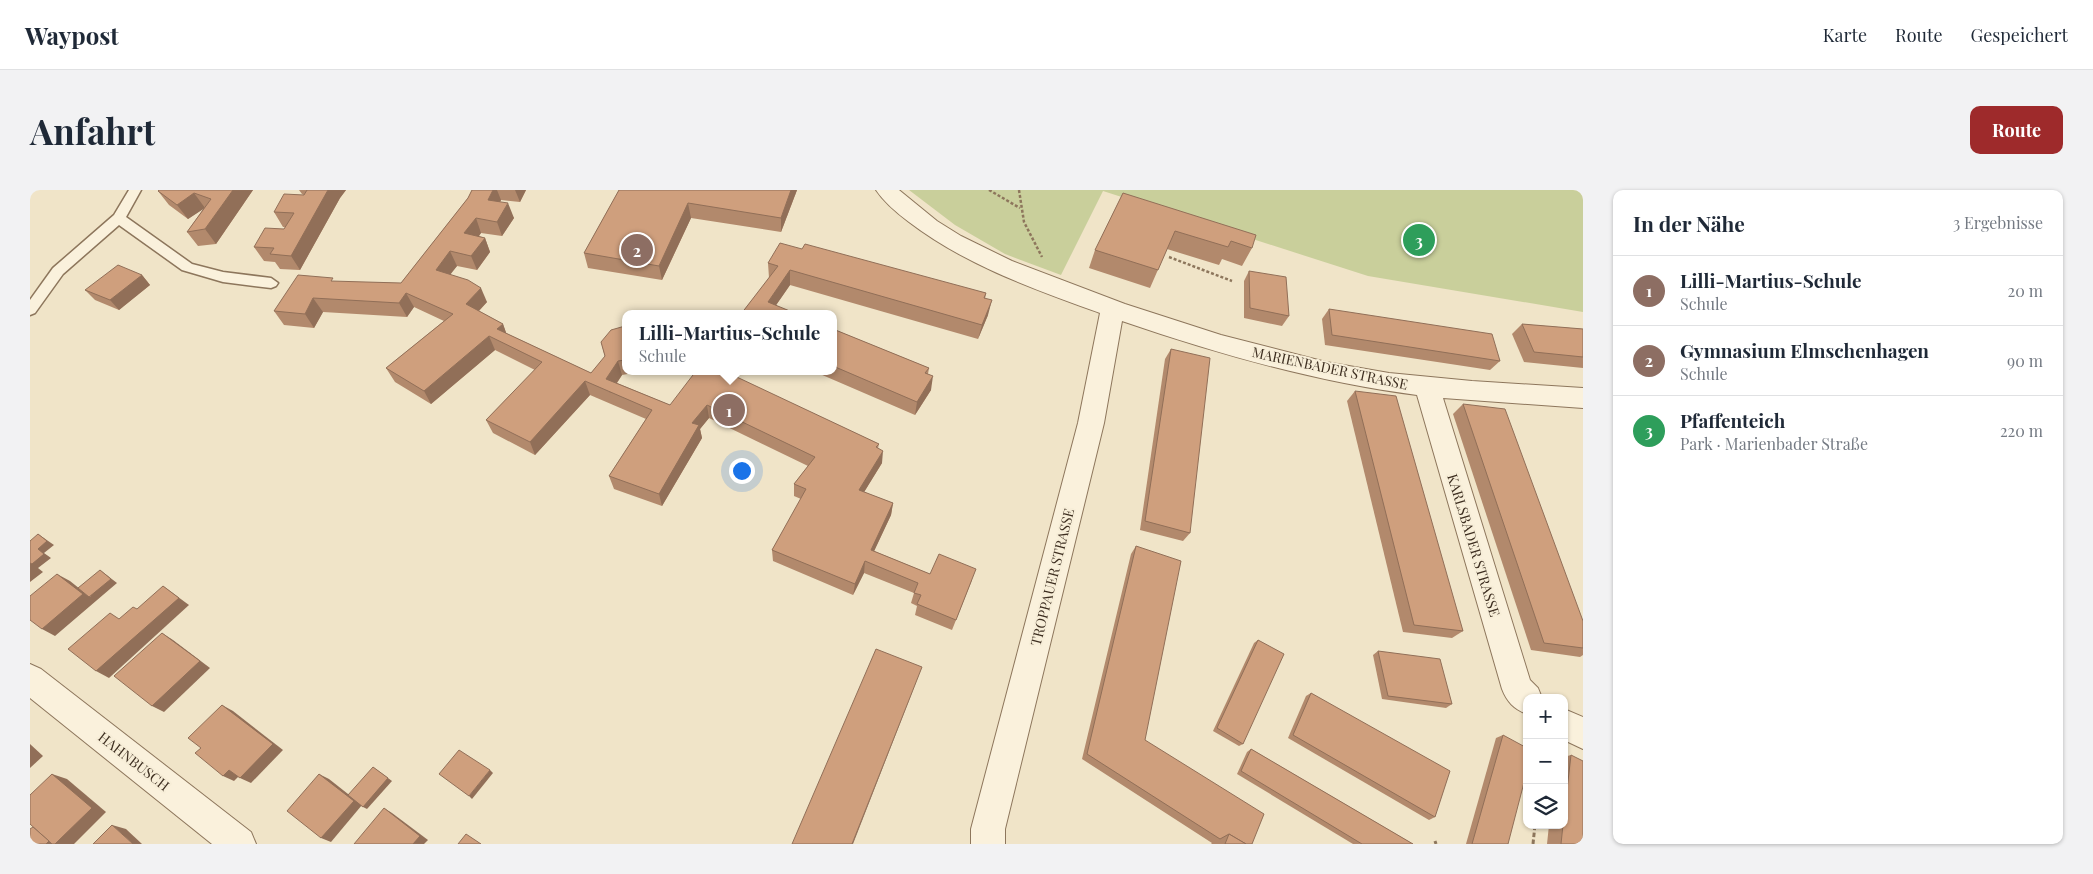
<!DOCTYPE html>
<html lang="de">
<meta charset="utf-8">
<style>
:root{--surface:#fff;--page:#f2f2f3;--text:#1f2937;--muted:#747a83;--line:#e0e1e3;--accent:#9e2a2b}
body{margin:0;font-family:"Playfair Display",serif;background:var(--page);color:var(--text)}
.controls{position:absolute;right:15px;bottom:15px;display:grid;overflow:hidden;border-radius:10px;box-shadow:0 1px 4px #0004}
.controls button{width:45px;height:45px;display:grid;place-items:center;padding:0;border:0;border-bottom:1px solid var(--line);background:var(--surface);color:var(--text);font:25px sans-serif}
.you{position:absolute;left:711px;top:280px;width:18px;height:18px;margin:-12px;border:4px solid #fff;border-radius:50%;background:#1a73e8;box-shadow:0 0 0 8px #1a73e833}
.badge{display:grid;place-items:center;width:32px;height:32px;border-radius:50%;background:var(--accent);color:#fff;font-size:16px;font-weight:700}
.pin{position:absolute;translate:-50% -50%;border:2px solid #fff;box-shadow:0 1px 5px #0006}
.popup{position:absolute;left:592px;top:120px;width:215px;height:65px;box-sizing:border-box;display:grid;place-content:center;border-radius:10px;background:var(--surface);filter:drop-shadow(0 1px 4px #0005);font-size:16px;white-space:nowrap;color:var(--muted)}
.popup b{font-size:19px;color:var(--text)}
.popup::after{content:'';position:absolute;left:50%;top:100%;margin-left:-10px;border:10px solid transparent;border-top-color:var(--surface)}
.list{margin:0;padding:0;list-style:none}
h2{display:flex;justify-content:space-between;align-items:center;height:65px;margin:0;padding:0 20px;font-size:21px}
h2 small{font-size:16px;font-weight:400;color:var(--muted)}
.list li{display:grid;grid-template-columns:32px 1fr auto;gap:15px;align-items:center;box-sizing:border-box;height:70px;padding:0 20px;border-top:1px solid var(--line)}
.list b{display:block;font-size:19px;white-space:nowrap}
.list p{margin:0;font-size:16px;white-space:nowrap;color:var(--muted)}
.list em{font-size:16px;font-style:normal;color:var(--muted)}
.icon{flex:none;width:28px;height:28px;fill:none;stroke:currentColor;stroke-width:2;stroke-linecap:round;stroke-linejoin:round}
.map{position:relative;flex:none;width:1553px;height:654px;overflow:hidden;border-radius:10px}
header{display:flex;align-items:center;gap:30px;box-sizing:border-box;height:70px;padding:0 25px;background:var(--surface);border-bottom:1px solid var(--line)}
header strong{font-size:24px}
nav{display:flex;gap:28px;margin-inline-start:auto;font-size:18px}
.intro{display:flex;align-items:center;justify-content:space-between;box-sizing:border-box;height:120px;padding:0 30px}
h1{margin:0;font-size:35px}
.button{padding:12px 22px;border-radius:10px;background:var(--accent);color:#fff;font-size:18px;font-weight:700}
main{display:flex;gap:30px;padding:0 30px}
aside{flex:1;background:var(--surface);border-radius:10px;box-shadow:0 1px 4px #0004}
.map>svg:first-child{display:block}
.green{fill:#c9cf9b}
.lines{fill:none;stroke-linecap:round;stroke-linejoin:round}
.lane-casing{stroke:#8d765c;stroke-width:3}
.street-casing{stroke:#8d765c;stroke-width:2}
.path-far1{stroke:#8d765c;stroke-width:2.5;stroke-dasharray:3 2;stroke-linecap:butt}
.path{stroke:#8d765c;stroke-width:3;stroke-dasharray:4.5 2.5;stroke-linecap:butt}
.lane{fill:#faf1dc;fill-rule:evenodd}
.street{fill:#faf1dc;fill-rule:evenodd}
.wall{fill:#b2896c}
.shaded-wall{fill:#916f58}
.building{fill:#cf9f7d;stroke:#916f58}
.labels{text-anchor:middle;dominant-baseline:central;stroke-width:4;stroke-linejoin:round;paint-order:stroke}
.street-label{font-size:14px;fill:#3d2e20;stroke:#f7eed8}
</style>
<header>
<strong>Waypost</strong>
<nav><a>Karte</a><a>Route</a><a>Gespeichert</a></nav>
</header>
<div class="intro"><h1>Anfahrt</h1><a class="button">Route</a></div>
<main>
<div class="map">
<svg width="1553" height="654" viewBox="0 0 1553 654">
<rect width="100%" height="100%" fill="#f0e4c8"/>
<path class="green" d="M 879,0 L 1553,0 L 1553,122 L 1338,86 L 1073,1 L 1031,85 L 975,64 L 925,35 Z"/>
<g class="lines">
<g class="lane-casing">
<path id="lane" d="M 99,0 L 111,0 L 96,27 L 162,74 L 193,82 L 241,88 L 248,93 L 246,96 L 241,98 L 193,92 L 152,80 L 89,35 L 33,84 L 5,123 L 0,125 L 0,110 L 23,78 L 84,25 Z"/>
</g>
<g class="street-casing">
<g id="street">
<path d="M 846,0 L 869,0 L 907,31 L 931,46 L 982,71 L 1095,114 L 1191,145 L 1296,172 L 1359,183 L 1442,191 L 1553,198 L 1553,218 L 1413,208 L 1500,490 L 1508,498 L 1512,508 L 1497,508 L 1497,524 C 1484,519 1477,512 1472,499 L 1387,205 C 1286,192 1188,164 1092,131 L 1074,233 L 975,639 L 975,654 L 941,654 L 941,639 L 1048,233 L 1070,123 C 1004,99 935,75 879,32 C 867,23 854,12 846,0 Z"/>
<path d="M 0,474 L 11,479 L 221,642 L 226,654 L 182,654 L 0,508 Z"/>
<path d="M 1534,519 L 1553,527 L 1553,559 L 1534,550 Z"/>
</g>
</g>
<g class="path-far1">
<path d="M 959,0 L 990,18"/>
<path d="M 989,0 L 994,32 L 1012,67"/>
<path d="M 1139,67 L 1202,91"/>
</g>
<g class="path">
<path d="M 1405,651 L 1406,654"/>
<path d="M 1503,654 L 1505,635"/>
</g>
<use href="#lane" class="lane"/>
<use href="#street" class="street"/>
</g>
<g class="wall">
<path d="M 129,0 L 223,0 L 186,54 L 168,56 L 157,42 L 174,18 L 158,29 L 139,15 L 128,1 Z"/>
<path d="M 269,0 L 316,0 L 310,8 L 270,80 L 250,79 L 245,72 L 234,71 L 224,57 L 254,39 L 255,37 L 253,37 L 244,22 L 274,5 L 272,4 Z"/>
<path d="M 442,0 L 496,0 L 490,12 L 471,10 L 470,12 L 484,28 L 472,46 L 451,43 L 449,46 L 455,48 L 460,62 L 447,80 L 427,76 L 420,84 L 457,112 L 449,121 L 473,134 L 476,143 L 561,183 L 575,167 L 571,152 L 595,136 L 595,181 L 614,181 L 592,185 L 587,193 L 640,215 L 695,182 L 849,254 L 848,258 L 852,273 L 834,302 L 863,313 L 861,325 L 844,361 L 900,384 L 942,390 L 922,440 L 885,425 L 887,416 L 881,413 L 884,403 L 834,383 L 823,405 L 743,371 L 742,360 L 771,309 L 764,306 L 764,294 L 778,276 L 679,228 L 670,239 L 672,248 L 632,316 L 584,299 L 579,286 L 616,229 L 560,205 L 505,265 L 463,243 L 456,230 L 505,180 L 465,160 L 401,214 L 365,192 L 356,178 L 414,131 L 384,117 L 377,127 L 293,122 L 284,138 L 254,135 L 244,121 L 305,92 L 371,93 L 438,8 Z"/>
<path d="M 589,0 L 767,0 L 751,42 L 661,28 L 632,90 L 558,78 L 554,63 Z"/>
<path d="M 1093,3 L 1222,58 L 1212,76 L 1192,69 L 1189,75 L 1137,59 L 1120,98 L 1059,78 L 1065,60 Z"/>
<path d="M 772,59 L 956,103 L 955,109 L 958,125 L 948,149 L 760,95 L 746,115 L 711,124 L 739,88 L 738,73 Z"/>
<path d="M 1219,81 L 1259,126 L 1252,136 L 1214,128 L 1214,91 Z"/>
<path d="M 112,85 L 120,95 L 89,120 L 65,110 L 55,100 Z"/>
<path d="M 1299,119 L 1470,171 L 1460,180 L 1295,155 L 1292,129 Z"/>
<path d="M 1492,134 L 1553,139 L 1553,178 L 1494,172 L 1482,144 Z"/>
<path d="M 803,139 L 899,178 L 898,184 L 901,200 L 885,225 L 783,181 L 803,181 Z"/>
<path d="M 1141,159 L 1160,343 L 1153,351 L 1110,340 L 1135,169 Z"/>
<path d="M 1325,201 L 1433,441 L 1422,448 L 1373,442 L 1317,211 Z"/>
<path d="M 1433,214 L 1553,431 L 1553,465 L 1550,467 L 1501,460 L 1423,224 Z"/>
<path d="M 1106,356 L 1115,550 L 1222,654 L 1181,654 L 1182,653 L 1052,569 L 1101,364 Z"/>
<path d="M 1228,450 L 1213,554 L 1209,556 L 1183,541 L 1224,453 Z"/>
<path d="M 1348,461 L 1422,514 L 1416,518 L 1352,509 L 1343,465 Z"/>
<path d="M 1281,503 L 1405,627 L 1399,630 L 1258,548 L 1276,506 Z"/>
<path d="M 1473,545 L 1478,654 L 1436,654 L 1466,548 Z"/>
<path d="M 1221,559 L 1383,654 L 1323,654 L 1207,584 L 1217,562 Z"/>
<path d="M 1541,565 L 1553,654 L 1517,654 L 1519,635 L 1534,635 L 1534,567 Z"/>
</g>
<g class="shaded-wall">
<path d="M 203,0 L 223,0 L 186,54 L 175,39 Z"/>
<path d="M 298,0 L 316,0 L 310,8 L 270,80 L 261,66 Z"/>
<path d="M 463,0 L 467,0 L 471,10 L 464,24 L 458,10 Z"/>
<path d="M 485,0 L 496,0 L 490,12 Z"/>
<path d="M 761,0 L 767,0 L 751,42 L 751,28 Z"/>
<path d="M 164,3 L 175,18 L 158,29 L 147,15 Z"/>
<path d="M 478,13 L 484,28 L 472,46 L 467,32 Z"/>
<path d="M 658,13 L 661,28 L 632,90 L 629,76 Z"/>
<path d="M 446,28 L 451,43 L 440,58 L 434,43 Z"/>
<path d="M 455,48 L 460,62 L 447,80 L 441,66 Z"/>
<path d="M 420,61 L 427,76 L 413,94 L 406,80 Z"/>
<path d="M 760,80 L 760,95 L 740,124 L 738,112 Z"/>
<path d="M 112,85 L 120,95 L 89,120 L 80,110 Z"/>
<path d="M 451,98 L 457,112 L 442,128 L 436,114 Z"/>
<path d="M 376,103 L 384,117 L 377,127 L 369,113 Z"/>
<path d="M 283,108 L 293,122 L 284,138 L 275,124 Z"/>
<path d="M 962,110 L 958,125 L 948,149 L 952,135 Z"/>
<path d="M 473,134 L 478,148 L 467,139 Z"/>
<path d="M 459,146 L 465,160 L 401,214 L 394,201 Z"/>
<path d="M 588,171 L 592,185 L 580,203 L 576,189 Z"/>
<path d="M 903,186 L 901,200 L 885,225 L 887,212 Z"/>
<path d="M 555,191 L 560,205 L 505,265 L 500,252 Z"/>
<path d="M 677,215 L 679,228 L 670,239 L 672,248 L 632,316 L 629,304 L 662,233 Z"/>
<path d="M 853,261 L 852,273 L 828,312 L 829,300 Z"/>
<path d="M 863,313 L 861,325 L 839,372 L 841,360 Z"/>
<path d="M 8,344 L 24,355 L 14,363 L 21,368 L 8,378 L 13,382 L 0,392 L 0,372 L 8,359 Z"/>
<path d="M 835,371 L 834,383 L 823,405 L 825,394 Z"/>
<path d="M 70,380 L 87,393 L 25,446 L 12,439 L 27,384 L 40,391 L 60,407 Z"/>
<path d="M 133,396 L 159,415 L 79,488 L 66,481 Z"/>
<path d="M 132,443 L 143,450 L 180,478 L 134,522 L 122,516 Z"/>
<path d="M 892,477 L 823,654 L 822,654 Z"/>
<path d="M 192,515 L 203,521 L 253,560 L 221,593 L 210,588 Z"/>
<path d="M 0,554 L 13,566 L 0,578 Z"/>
<path d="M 343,577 L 362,591 L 337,619 L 333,617 Z"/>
<path d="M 199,580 L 210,585 L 204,591 L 193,586 Z"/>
<path d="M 460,580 L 463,583 L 442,609 L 439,606 Z"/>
<path d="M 22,584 L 37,589 L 76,622 L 44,654 L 16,654 Z"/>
<path d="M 289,584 L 299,589 L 332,615 L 301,652 L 291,648 Z"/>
<path d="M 354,618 L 362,623 L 398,650 L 394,654 L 383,654 Z"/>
<path d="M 82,635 L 96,639 L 112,654 L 103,654 Z"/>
</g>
<g class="building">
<path d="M 129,0 L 203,0 L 175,39 L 157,42 L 181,9 L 164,3 L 147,15 L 128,1 Z"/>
<path d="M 277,0 L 298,0 L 261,66 L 240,64 L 244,58 L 224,57 L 235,38 L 254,39 L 264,23 L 244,22 L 254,4 L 274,5 Z"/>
<path d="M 442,0 L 463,0 L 458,10 L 478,13 L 467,32 L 446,28 L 434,43 L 455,48 L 441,66 L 420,61 L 406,80 L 438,90 L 451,98 L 436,114 L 473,134 L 467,139 L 561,183 L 575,166 L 571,152 L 581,140 L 595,136 L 595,170 L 588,171 L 576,189 L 640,215 L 666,181 L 694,181 L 849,254 L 846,257 L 853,261 L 829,300 L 863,313 L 841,360 L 900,384 L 909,364 L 946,379 L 926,430 L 887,414 L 891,405 L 884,403 L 888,393 L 835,371 L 825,394 L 742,360 L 776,299 L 764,294 L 785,267 L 677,215 L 662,233 L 669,235 L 629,304 L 579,286 L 622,220 L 555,191 L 500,252 L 456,230 L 512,172 L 459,146 L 394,201 L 356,178 L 423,124 L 376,103 L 369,113 L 283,108 L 275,124 L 244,121 L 268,85 L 303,88 L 301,91 L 371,93 L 438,8 Z"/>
<path d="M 589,0 L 761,0 L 751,28 L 658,13 L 629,76 L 554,63 Z"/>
<path d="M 1093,3 L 1226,45 L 1222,58 L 1201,51 L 1198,57 L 1145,41 L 1128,80 L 1065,60 Z"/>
<path d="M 750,53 L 772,59 L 775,54 L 956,103 L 954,108 L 962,110 L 952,135 L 760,80 L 738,112 L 767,124 L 711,124 L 748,76 L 738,73 Z"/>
<path d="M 88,75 L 112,85 L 80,110 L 55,100 Z"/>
<path d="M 1219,81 L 1256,87 L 1259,126 L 1220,118 Z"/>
<path d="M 1299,119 L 1462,144 L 1470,171 L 1302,145 Z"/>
<path d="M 1492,134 L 1553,139 L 1553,167 L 1504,162 Z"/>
<path d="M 803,139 L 899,178 L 895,183 L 903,186 L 887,212 L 803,176 Z"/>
<path d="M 1141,159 L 1180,168 L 1160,343 L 1115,331 Z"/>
<path d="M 1325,201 L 1366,206 L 1433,441 L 1384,435 Z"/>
<path d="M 1433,214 L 1475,219 L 1553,431 L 1553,458 L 1514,453 Z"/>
<path d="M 8,344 L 17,351 L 8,359 L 14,364 L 2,374 L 0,373 L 0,351 Z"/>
<path d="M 1106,356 L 1151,371 L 1115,550 L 1234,624 L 1222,654 L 1216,654 L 1199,644 L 1190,649 L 1057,564 Z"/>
<path d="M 70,380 L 81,389 L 59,407 L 48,398 Z"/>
<path d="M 27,384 L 53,404 L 12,439 L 0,430 L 0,406 Z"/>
<path d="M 133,396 L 149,408 L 66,481 L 38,459 L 80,423 L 89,429 L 103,417 L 107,419 Z"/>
<path d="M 132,443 L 170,471 L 122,516 L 84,486 Z"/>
<path d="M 1228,450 L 1254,464 L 1213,554 L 1187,538 Z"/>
<path d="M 846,459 L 892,477 L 822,654 L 762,654 Z"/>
<path d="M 1348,461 L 1410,469 L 1422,514 L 1358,506 Z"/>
<path d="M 1281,503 L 1420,581 L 1405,627 L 1263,545 Z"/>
<path d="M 192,515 L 243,554 L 210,588 L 199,580 L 193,586 L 165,563 L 171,558 L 158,548 Z"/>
<path d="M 1473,545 L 1497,558 L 1497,581 L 1478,654 L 1442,654 Z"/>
<path d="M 1221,559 L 1383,654 L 1332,654 L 1211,581 Z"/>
<path d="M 429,560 L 460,580 L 439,606 L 409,584 Z"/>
<path d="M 1541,565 L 1553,571 L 1553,654 L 1531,654 L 1533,635 L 1534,635 L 1534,626 Z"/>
<path d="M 343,577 L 358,588 L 333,617 L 318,605 Z"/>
<path d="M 22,584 L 62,618 L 25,654 L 22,654 L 0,634 L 0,605 Z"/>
<path d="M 289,584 L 324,611 L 291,648 L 257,621 Z"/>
<path d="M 354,618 L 390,646 L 383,654 L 324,654 Z"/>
<path d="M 82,635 L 103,654 L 63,654 Z"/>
<path d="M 3,637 L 19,651 L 16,654 L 0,654 L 0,639 Z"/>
<path d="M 436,644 L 451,654 L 428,654 Z"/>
<path d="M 1199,644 L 1216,654 L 1195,654 Z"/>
</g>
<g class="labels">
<g class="street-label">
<text transform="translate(1300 178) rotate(12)">MARIENBADER STRASSE</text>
<text transform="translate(1444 355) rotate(73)">KARLSBADER STRASSE</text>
<text transform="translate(1022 387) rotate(-76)">TROPPAUER STRASSE</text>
<text transform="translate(104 571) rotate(38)">HAHNBUSCH</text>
</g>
</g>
</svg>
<div class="controls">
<button>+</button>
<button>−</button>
<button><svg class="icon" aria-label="layers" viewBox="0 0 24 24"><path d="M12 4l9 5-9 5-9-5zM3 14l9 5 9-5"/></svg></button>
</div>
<div class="you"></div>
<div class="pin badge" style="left:699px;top:220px;background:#8d6e63">1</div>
<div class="popup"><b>Lilli-Martius-Schule</b>Schule</div>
<div class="pin badge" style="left:607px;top:60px;background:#8d6e63">2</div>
<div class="pin badge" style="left:1389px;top:50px;background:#2e9e5b">3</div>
</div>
<aside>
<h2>In der Nähe<small>3 Ergebnisse</small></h2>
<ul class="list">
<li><span class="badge" style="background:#8d6e63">1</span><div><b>Lilli-Martius-Schule</b><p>Schule</p></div><em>20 m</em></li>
<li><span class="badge" style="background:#8d6e63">2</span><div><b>Gymnasium Elmschenhagen</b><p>Schule</p></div><em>90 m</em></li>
<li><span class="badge" style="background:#2e9e5b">3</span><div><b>Pfaffenteich</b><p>Park · Marienbader Straße</p></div><em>220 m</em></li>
</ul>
</aside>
</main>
